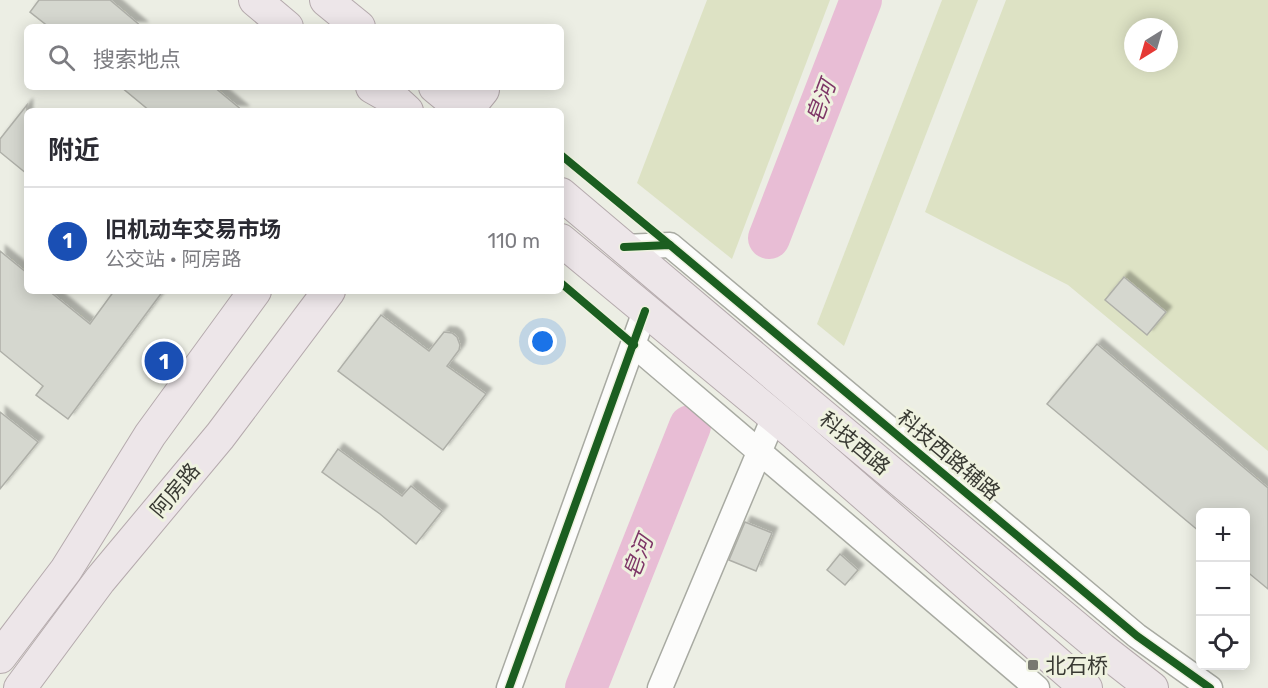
<!DOCTYPE html>
<html lang="zh">
<meta charset="utf-8">
<style>
:root{--surface:#fff;--page:#f7f7f7;--text:#2b2b33;--muted:#7c7c81;--line:#e1e1e2;--accent:#db2777}
body{margin:0;font-family:Rubik,"Noto Sans SC",sans-serif;background:var(--page);color:var(--text)}
.controls{position:absolute;right:18px;bottom:18px;display:grid;overflow:hidden;border-radius:9px;box-shadow:0 3px 15px #0003}
.controls button{width:54px;height:54px;display:grid;place-items:center;padding:0;border:0;border-bottom:2px solid var(--line);background:var(--surface);color:var(--text);font:30px sans-serif}
.compass{position:absolute;left:1124px;top:18px;width:54px;height:54px;border-radius:50%;background:var(--surface);box-shadow:0 3px 15px #0003;rotate:217deg}
.you{position:absolute;left:543px;top:342px;width:21px;height:21px;margin:-15px;border:4px solid #fff;border-radius:50%;background:#1a73e8;box-shadow:0 0 0 9px #1a73e833}
.badge{display:grid;place-items:center;width:39px;height:39px;border-radius:50%;background:var(--accent);color:#fff;font-size:20px;font-weight:700}
.pin{position:absolute;translate:-50% -50%;border:3px solid #fff;box-shadow:0 2px 6px #0006}
.list{margin:0;padding:0;list-style:none}
h2{display:flex;justify-content:space-between;align-items:center;height:78px;margin:0;padding:0 24px;font-size:26px}
h2 small{font-size:20px;font-weight:400;color:var(--muted)}
.list li{display:grid;grid-template-columns:39px 1fr auto;gap:18px;align-items:center;box-sizing:border-box;height:108px;padding:0 24px;border-top:2px solid var(--line)}
.list b{display:block;font-size:22px;white-space:nowrap}
.list p{margin:0;font-size:20px;white-space:nowrap;color:var(--muted)}
.list em{font-size:20px;font-style:normal;color:var(--muted)}
.icon{flex:none;width:33px;height:33px;fill:none;stroke:currentColor;stroke-width:2;stroke-linecap:round;stroke-linejoin:round}
.map{position:relative;flex:none;width:1268px;height:688px;overflow:hidden}
.search{position:absolute;background:var(--surface);box-shadow:0 3px 15px #0003;left:24px;top:24px;width:540px;height:66px;display:flex;align-items:center;gap:15px;box-sizing:border-box;padding:0 21px;border-radius:9px;color:var(--muted);font-size:22px}
.panel{position:absolute;background:var(--surface);box-shadow:0 3px 15px #0003;left:24px;top:108px;width:540px;height:186px;border-radius:9px}
.map>svg:first-child{display:block}
.green{fill:#dde2c4;fill-rule:evenodd}
.lines{fill:none;stroke-linecap:round;stroke-linejoin:round}
.river{stroke:#e8bdd5;stroke-width:42}
.building{fill:#d5d7cf;stroke:#aeafa8;stroke-width:1.5;filter:url(#shadow)}
.minor-casing{stroke:#a8aaa2;stroke-width:27}
.major-casing{stroke:#b5aaad;stroke-width:34}
.minor{stroke:#fcfcfb;stroke-width:24}
.major{stroke:#ede6e9;stroke-width:32}
.cycleway-casing{stroke:#eff2e0;stroke-width:11}
.cycleway{stroke:#1b5e20;stroke-width:8}
.poi-dot{fill:#787971;stroke:#eff2e0;stroke-width:2}
.labels{text-anchor:middle;dominant-baseline:central;stroke-width:6;stroke-linejoin:round;paint-order:stroke}
.street-label{font-size:21px;fill:#393a33;stroke:#eff2e0}
.poi-label{font-size:21px;fill:#393a33;stroke:#eff2e0;text-anchor:start}
.water-label{font-size:22px;font-style:italic;fill:#7e3667;stroke:#eff2e0}
</style>
<div class="map">
<svg width="1268" height="688" viewBox="0 0 1268 688">
<defs>
<filter id="shadow"><feDropShadow dx="5.5" dy="-5.5" stdDeviation="1.5" flood-color="#0004"/></filter>
</defs>
<rect width="100%" height="100%" fill="#eceee4"/>
<g class="green">
<path d="M 707,0 L 830,0 L 732,259 L 637,183 Z"/>
<path d="M 942,0 L 978,0 L 844,346 L 817,324 Z"/>
<path d="M 1006,0 L 1268,0 L 1268,451 L 1068,285 L 925,212 ZM 1133,27 L 1169,27 L 1169,63 L 1133,63 Z"/>
</g>
<g class="lines">
<g class="river">
<path d="M 769,238 L 861,0"/>
<path d="M 586,688 L 690,426"/>
</g>
</g>
<g class="building">
<path d="M 39,0 L 110,0 L 142,27 L 49,27 L 30,12 Z"/>
<path d="M 121,87 L 214,87 L 243,111 L 150,111 Z"/>
<path d="M 27,105 L 27,174 L 0,152 L 0,139 Z"/>
<path d="M 0,251 L 27,273 L 27,291 L 49,291 L 90,324 L 114,291 L 163,291 L 68,419 L 36,395 L 43,386 L 0,351 Z"/>
<path d="M 1124,277 L 1166,312 L 1147,335 L 1105,300 Z"/>
<path d="M 381,315 L 429,351 L 444,332 L 452,333 L 457,337 L 460,345 L 459,350 L 447,366 L 486,394 L 443,450 L 338,371 Z"/>
<path d="M 1097,344 L 1268,488 L 1268,589 L 1245,570 L 1245,513 L 1200,513 L 1200,532 L 1047,404 Z"/>
<path d="M 0,412 L 38,442 L 0,489 Z"/>
<path d="M 338,449 L 402,496 L 411,486 L 442,511 L 416,544 L 380,514 L 322,472 Z"/>
<path d="M 745,522 L 772,533 L 756,571 L 729,560 Z"/>
<path d="M 840,554 L 858,570 L 845,585 L 827,570 Z"/>
</g>
<g class="lines">
<g class="minor-casing">
<g id="minor">
<path d="M 624,247 L 670,245 L 1137,636 L 1210,688"/>
<path d="M 634,345 L 1037,688"/>
<path d="M 509,688 L 645,311"/>
<path d="M 660,688 L 774,417"/>
</g>
</g>
<g class="major-casing">
<g id="major">
<path d="M 255,0 L 287,27"/>
<path d="M 326,0 L 359,27"/>
<path d="M 372,87 L 395,100 L 407,111"/>
<path d="M 435,87 L 464,111"/>
<path d="M 466,111 L 483,90"/>
<path d="M 561,194 L 809,404 L 1102,649 L 1152,688"/>
<path d="M 561,240 L 794,433 L 1086,688"/>
<path d="M 0,657 L 66,570 L 150,435 L 255,291"/>
<path d="M 20,688 L 100,580 L 220,436 L 329,291"/>
</g>
</g>
<use href="#minor" class="minor"/>
<use href="#major" class="major"/>
<g class="cycleway-casing">
<g id="cycleway">
<path d="M 561,155 L 670,245"/>
<path d="M 624,247 L 670,245 L 1137,636 L 1210,688"/>
<path d="M 561,283 L 634,345"/>
<path d="M 509,688 L 645,311"/>
</g>
</g>
<use href="#cycleway" class="cycleway"/>
</g>
<rect class="poi-dot" x="1027" y="659" width="12" height="12" rx="3"/>
<g class="labels">
<g class="street-label">
<text transform="translate(855 443) rotate(40)">科技西路</text>
<text transform="translate(949 455) rotate(40)">科技西路辅路</text>
<text transform="translate(175 490) rotate(-50)">阿房路</text>
</g>
<g class="poi-label">
<text x="1045" y="665">北石桥</text>
</g>
<g class="water-label">
<text transform="translate(821 102) rotate(-69)">皂河</text>
<text transform="translate(638 557) rotate(-68)">皂河</text>
</g>
</g>
</svg>
<div class="controls">
<button>+</button>
<button>−</button>
<button><svg class="icon" aria-label="locate" viewBox="0 0 24 24"><circle cx="12" cy="12" r="6"/><path d="M12 2v4M12 18v4M2 12h4M18 12h4"/></svg></button>
</div>
<svg class="compass" viewBox="-18 -18 36 36"><path d="M0-13l5 13h-10z" fill="#e53935"/><path d="M0 13l5-13h-10z" fill="#7c7c81"/></svg>
<div class="you"></div>
<div class="pin badge" style="left:164px;top:361px;background:#1a4fb4">1</div>
<div class="search"><svg class="icon" aria-label="search" viewBox="0 0 24 24"><circle cx="10" cy="10" r="6"/><path d="M15 15l6 6"/></svg>搜索地点</div>
<section class="panel">
<h2>附近<small></small></h2>
<ul class="list">
<li><span class="badge" style="background:#1a4fb4">1</span><div><b>旧机动车交易市场</b><p>公交站 · 阿房路</p></div><em>110 m</em></li>
</ul>
</section>
</div>
